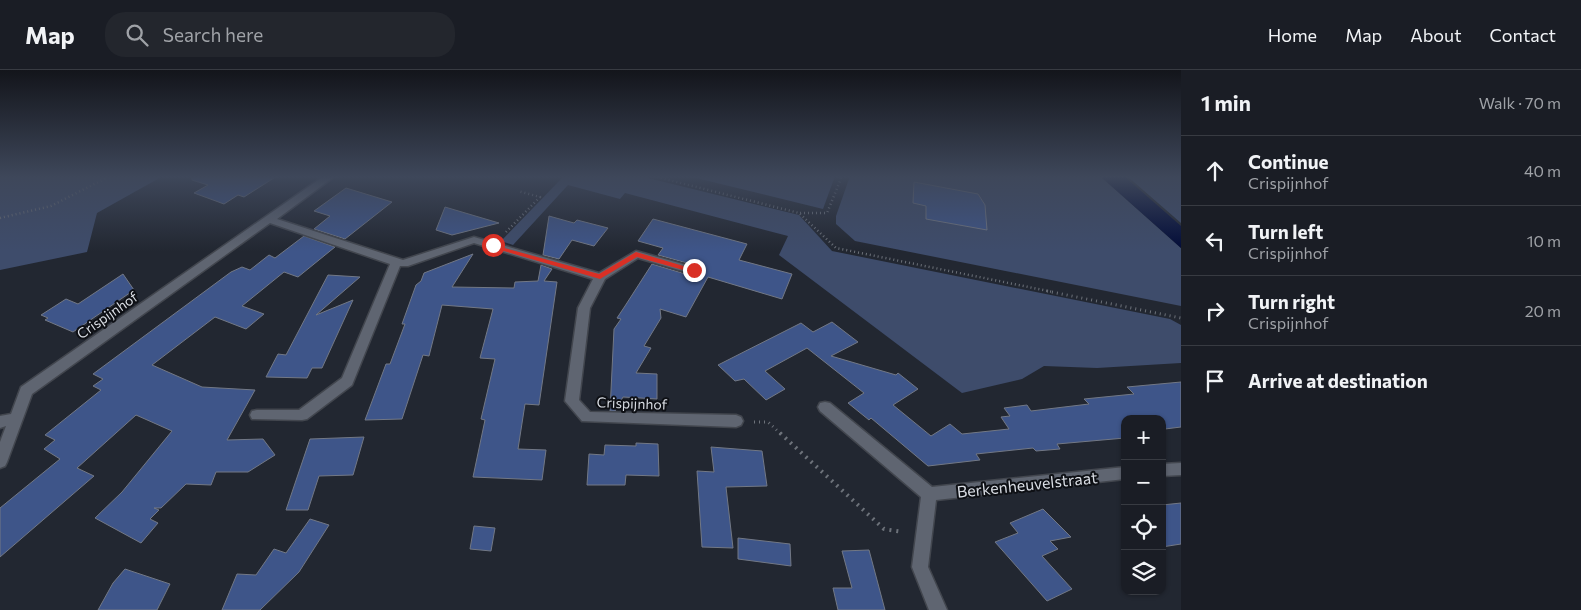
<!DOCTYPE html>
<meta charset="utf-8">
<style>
:root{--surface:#1a1d25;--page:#23262d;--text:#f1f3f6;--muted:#9fa2a7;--line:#383b42}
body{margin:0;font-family:Commissioner,sans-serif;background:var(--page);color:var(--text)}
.controls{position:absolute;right:15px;bottom:15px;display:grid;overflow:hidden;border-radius:10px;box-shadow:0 1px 4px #0004}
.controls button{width:45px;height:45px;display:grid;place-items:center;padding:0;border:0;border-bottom:1px solid var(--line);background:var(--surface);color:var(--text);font:25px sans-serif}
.stop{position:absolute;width:15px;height:15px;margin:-11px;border:4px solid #d93025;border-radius:50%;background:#fff}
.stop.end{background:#d93025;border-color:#fff;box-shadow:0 1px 5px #0008}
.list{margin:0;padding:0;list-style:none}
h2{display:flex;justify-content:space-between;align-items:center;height:65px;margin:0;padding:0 20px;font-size:21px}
h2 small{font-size:16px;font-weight:400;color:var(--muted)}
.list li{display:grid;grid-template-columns:32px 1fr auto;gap:15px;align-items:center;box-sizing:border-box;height:70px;padding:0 20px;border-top:1px solid var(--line)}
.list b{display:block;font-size:19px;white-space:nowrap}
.list p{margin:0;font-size:16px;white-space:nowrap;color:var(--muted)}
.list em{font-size:16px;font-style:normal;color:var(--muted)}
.icon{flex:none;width:28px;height:28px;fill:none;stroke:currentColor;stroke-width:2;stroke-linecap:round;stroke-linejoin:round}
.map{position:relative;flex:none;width:1181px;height:540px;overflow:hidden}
header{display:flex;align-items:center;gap:30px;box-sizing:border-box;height:70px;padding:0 25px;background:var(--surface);border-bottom:1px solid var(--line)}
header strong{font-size:24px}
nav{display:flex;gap:28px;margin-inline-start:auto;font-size:18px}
.search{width:350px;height:45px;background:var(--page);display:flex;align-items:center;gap:12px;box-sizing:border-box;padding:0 18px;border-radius:20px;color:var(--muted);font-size:19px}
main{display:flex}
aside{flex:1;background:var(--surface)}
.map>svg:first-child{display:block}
.green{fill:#3e4c6b}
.water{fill:#010b38}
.building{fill:#3e5589;stroke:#727885}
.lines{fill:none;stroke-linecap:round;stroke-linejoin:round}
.minor-casing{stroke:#42464e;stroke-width:3}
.path-far2{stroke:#6d727a;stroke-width:2.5;stroke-dasharray:1 3;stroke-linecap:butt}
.path-far1{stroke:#6d727a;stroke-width:3;stroke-dasharray:1 4;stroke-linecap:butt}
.path{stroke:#6d727a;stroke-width:4;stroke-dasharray:2 5;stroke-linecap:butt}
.minor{fill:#5f6571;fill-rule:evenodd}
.route{fill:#d93025}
.labels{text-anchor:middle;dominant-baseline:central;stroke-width:4;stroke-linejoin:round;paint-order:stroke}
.street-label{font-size:14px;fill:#dadee5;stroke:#0e1015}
.near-street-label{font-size:16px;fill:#dadee5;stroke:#0e1015}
</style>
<header>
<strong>Map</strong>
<div class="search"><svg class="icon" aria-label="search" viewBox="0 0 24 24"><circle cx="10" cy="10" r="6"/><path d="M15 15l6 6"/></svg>Search here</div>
<nav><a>Home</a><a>Map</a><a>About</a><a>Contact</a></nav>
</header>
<main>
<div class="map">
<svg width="1181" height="540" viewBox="0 0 1181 540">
<rect width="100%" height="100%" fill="#222731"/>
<g class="green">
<path d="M 0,106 L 163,106 L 97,143 L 87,182 L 0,200 Z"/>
<path d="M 564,106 L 640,106 L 799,145 L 832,181 L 1170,249 L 1181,255 L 1181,293 L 1097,298 L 1044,296 L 1022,309 L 962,323 L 779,185 L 788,166 L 625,123 L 620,129 L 568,115 L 513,175 L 501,171 Z"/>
<path d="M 688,106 L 835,106 L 823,139 Z"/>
<path d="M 850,106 L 1100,106 L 1181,178 L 1181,236 L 855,171 L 836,154 L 836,146 Z"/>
<path d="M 1127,106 L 1181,106 L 1181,153 Z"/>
</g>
<path class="water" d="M 1100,106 L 1124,106 L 1181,156 L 1181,178 Z"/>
<g class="building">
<path d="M 192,106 L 277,106 L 244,127 L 238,125 L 224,134 L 194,123 L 208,115 L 192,110 Z"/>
<path d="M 914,112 L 978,124 L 985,135 L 987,160 L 926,149 L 926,136 L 913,133 Z"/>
<path d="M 346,118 L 392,132 L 345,169 L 314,159 L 330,146 L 314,141 Z"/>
<path d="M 445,137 L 499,153 L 452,165 L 436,160 Z"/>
<path d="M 549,146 L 574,153 L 577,150 L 608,158 L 594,176 L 572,170 L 559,189 L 543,185 Z"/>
<path d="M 653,149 L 747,174 L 739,190 L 792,204 L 782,229 L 708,207 L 686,247 L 660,239 L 661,248 L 644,276 L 651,278 L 636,303 L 657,304 L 657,329 L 623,327 L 615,341 L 610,341 L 614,259 L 621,249 L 617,248 L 625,236 L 652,194 L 692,206 L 701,200 L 698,196 L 658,185 L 663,178 L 638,171 Z"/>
<path d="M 304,166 L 335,177 L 298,207 L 284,202 L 242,236 L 264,244 L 246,259 L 215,247 L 152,295 L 202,317 L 255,320 L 227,370 L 263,369 L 275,385 L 248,402 L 216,402 L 211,415 L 186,414 L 161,438 L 154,438 L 159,440 L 150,449 L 158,453 L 141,473 L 95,448 L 122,422 L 172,361 L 136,345 L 77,398 L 94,406 L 0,487 L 0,438 L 60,389 L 44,379 L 55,370 L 45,365 L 101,320 L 93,316 L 103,309 L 93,304 L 231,202 L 242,197 L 250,200 L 269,185 L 275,188 Z"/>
<path d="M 473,184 L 452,217 L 514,218 L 515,212 L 538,211 L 541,195 L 552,199 L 544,211 L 557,212 L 539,335 L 525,334 L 518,379 L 546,380 L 542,410 L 473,407 L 485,350 L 481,349 L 495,289 L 480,288 L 493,239 L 442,235 L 429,286 L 423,285 L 402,349 L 365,350 L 386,294 L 390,294 L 405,254 L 402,254 L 416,215 L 421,211 L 424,203 Z"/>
<path d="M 123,204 L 134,220 L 73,262 L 45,250 L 48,248 L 41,245 L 66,229 L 78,234 Z"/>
<path d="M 328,205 L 360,207 L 316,245 L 353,230 L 322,298 L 312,298 L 307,308 L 266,307 L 278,284 L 286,285 Z"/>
<path d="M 832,252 L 858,272 L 831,286 L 896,305 L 898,303 L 918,319 L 893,335 L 931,366 L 950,354 L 962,364 L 1009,359 L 1001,347 L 1010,346 L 1004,338 L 1027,335 L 1031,341 L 1089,334 L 1084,329 L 1134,324 L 1127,317 L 1181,312 L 1181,357 L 1165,359 L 1162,356 L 1162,349 L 1125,349 L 1125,368 L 1057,374 L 1060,379 L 1036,381 L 1033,378 L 976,384 L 980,390 L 928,396 L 871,348 L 869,350 L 848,333 L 864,323 L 807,278 L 765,301 L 785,319 L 766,330 L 744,309 L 735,311 L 718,295 L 801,253 L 813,262 Z"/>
<path d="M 364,367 L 353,405 L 319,406 L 308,440 L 286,440 L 310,369 Z"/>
<path d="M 636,373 L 658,374 L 659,406 L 626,405 L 625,415 L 587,415 L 589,384 L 604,385 L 605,375 L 636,376 Z"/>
<path d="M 711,377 L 762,381 L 767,416 L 726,417 L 733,478 L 702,477 L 697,401 L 714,402 Z"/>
<path d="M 1181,433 L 1181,474 L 1162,477 L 1162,435 Z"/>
<path d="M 1043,439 L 1071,467 L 1050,471 L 1058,479 L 1042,486 L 1072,519 L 1047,531 L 995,472 L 1018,463 L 1010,453 Z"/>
<path d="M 310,449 L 329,455 L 299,502 L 260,540 L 222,540 L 237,504 L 256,505 L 274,479 L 286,483 Z"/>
<path d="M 474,456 L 495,458 L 491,481 L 470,479 Z"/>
<path d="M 738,468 L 790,474 L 791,496 L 738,489 Z"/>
<path d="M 869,480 L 885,540 L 838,540 L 833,518 L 852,518 L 842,481 Z"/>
<path d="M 125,499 L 170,514 L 157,540 L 98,540 L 113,513 Z"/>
</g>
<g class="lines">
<g class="minor-casing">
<g id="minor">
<path d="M 324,106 L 335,106 L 277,149 L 403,190 L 474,167 L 599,203 L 636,181 L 697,198 L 699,200 L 697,202 L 693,204 L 638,188 L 605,209 L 590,238 L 579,330 L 590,342 L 736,345 L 741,347 L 743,351 L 741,355 L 736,357 L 582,351 L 565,331 L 578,238 L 593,209 L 474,173 L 408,196 L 400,196 L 352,315 L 307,349 L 302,350 L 252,349 L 250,345 L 252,341 L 257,340 L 299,340 L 342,308 L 390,194 L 270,153 L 32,324 L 7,392 L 5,396 L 0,398 L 0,372 L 6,356 L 0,358 L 0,346 L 11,344 L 21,317 Z"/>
<path d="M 825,332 L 830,333 L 932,417 L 1125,397 L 1125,409 L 936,430 L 928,497 L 947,540 L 929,540 L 912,497 L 921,427 L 820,341 L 818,337 L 820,333 Z"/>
<path d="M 1181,393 L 1181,405 L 1162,406 L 1162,394 Z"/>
</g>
</g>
<g class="path-far2">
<path d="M 653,106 L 799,143 L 836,178 L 1053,222"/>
<path d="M 800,143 L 827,143 L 842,106"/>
<path d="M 0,148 L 51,136 L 110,106"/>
<path d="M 506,162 L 540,127 L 518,121"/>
</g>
<g class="path-far1">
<path d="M 1047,221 L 1181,248"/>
<path d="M 754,352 L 768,352 L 782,365"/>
</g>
<path class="path" d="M 780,363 L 884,459 L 903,462"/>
<use href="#minor" class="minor"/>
</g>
<linearGradient id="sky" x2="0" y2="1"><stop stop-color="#13151b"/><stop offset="0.59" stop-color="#3e475a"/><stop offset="1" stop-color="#3e475a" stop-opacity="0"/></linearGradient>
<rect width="1181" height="181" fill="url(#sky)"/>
<path class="route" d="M 490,174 L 599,204 L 636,182 L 697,200 L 694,203 L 637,187 L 600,209 L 490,177 Z"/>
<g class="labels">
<g class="street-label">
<text transform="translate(107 245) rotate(-35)">Crispijnhof</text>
<text transform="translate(632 333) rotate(2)">Crispijnhof</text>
</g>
<g class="near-street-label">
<text transform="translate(1027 414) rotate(-6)">Berkenheuvelstraat</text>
</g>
</g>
</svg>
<div class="controls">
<button>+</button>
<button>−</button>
<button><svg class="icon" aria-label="locate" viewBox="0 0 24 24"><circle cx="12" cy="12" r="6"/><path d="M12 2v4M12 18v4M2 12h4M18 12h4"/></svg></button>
<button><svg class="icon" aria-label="layers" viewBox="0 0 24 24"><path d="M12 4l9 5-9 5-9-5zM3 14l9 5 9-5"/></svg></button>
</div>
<div class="stop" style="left:493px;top:175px"></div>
<div class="stop end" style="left:694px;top:200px"></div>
</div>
<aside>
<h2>1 min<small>Walk · 70 m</small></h2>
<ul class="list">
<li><svg class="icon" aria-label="ahead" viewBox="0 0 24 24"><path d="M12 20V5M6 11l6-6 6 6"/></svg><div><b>Continue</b><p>Crispijnhof</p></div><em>40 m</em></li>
<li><svg class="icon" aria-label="left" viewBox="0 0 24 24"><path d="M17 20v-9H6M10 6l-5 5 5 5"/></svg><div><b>Turn left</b><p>Crispijnhof</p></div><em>10 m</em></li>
<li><svg class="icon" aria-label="right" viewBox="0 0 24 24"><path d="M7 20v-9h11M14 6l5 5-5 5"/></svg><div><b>Turn right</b><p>Crispijnhof</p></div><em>20 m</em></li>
<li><svg class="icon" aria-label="arrive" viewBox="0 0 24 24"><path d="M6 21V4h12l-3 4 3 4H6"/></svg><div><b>Arrive at destination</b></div></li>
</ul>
</aside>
</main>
